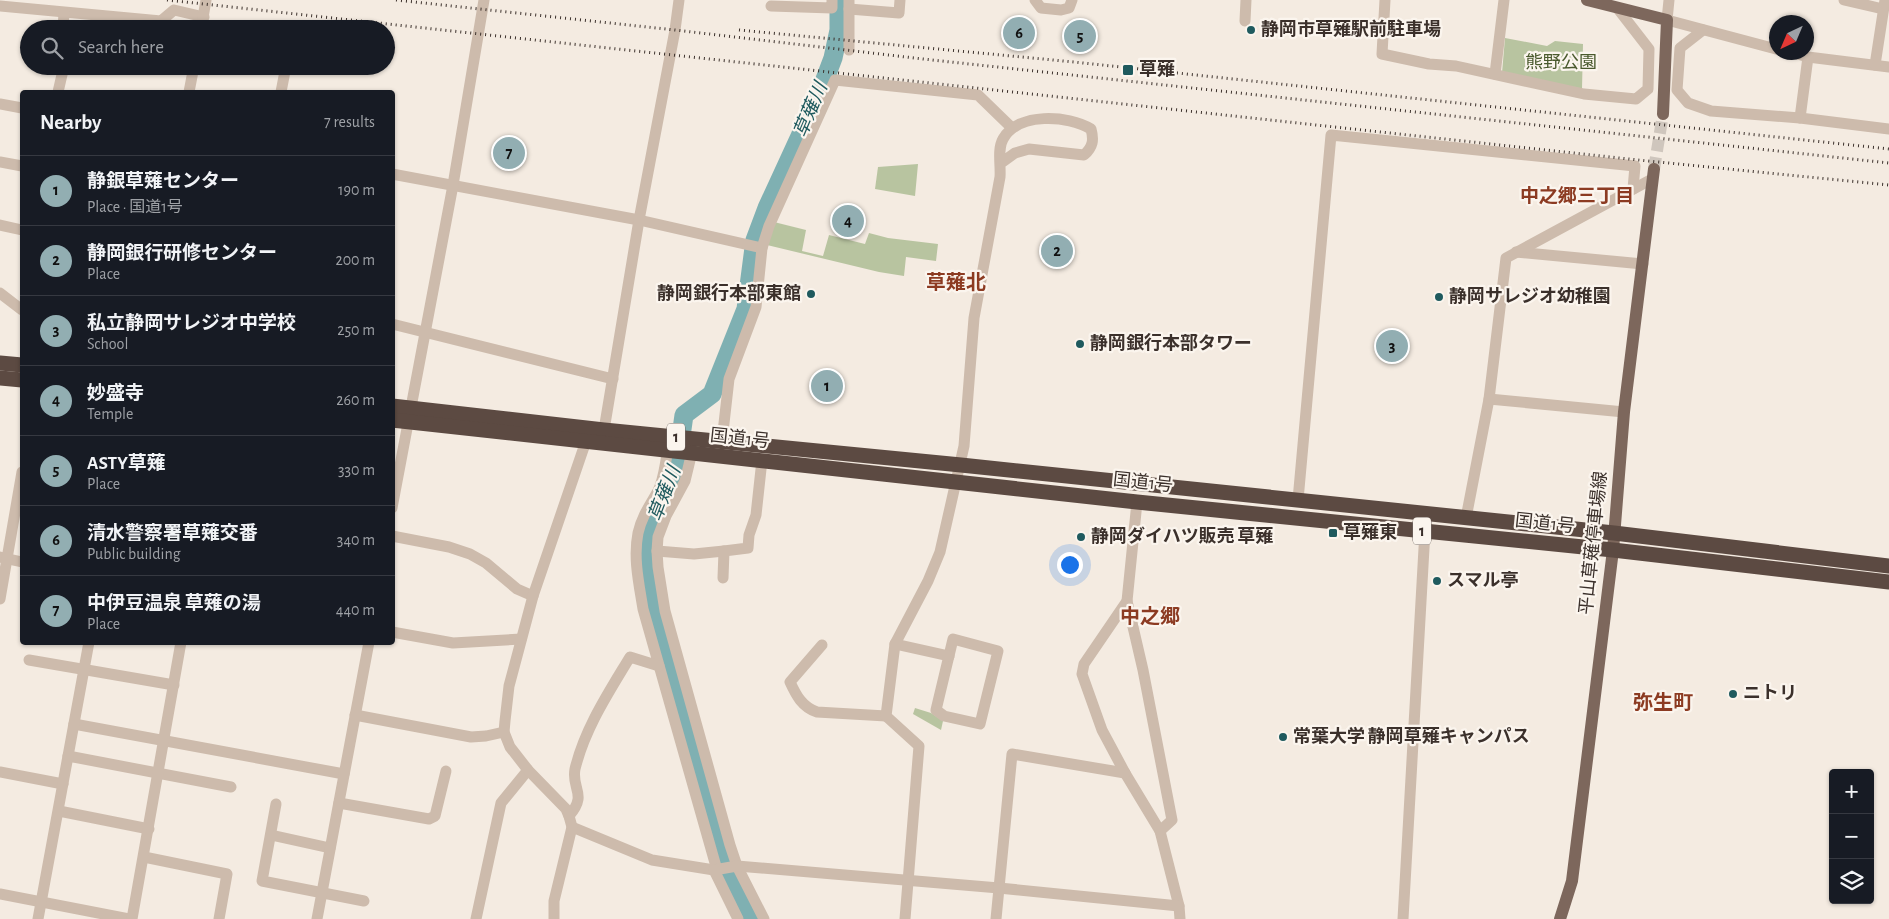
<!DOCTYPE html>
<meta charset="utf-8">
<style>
:root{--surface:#171b24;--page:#20242c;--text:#f1f3f6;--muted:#9ea1a6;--line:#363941;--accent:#92aeb2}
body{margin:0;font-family:"Alegreya Sans","Noto Sans JP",sans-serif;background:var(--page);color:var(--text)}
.controls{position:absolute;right:15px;bottom:15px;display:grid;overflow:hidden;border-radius:5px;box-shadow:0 1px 4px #0004}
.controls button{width:45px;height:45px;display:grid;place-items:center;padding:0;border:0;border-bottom:1px solid var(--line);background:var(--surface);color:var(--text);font:25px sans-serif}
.compass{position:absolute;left:1769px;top:15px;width:45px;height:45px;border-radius:50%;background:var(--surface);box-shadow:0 1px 4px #0004;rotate:224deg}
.you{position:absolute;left:1069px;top:564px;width:18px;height:18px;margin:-12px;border:4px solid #fff;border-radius:50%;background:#1a73e8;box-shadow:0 0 0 8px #1a73e833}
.badge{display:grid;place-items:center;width:32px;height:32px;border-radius:50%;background:var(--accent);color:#111;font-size:16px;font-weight:700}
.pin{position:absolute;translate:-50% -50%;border:2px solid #fff;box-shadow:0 1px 5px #0006}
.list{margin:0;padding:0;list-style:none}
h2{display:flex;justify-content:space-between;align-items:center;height:65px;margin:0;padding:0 20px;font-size:21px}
h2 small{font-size:16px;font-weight:400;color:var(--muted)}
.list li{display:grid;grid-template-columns:32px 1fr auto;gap:15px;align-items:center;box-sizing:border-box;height:70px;padding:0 20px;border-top:1px solid var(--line)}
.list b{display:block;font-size:19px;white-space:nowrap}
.list p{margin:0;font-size:16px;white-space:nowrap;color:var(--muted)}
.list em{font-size:16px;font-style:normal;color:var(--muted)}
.icon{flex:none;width:28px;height:28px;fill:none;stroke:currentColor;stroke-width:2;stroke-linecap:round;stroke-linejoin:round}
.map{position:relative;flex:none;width:1889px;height:919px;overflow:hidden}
.search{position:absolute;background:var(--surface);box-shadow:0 1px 4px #0004;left:20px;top:20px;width:375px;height:55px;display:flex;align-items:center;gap:12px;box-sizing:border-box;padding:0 18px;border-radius:28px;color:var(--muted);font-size:19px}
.panel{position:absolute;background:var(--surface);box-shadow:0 1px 4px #0004;left:20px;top:90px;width:375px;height:555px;border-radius:5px}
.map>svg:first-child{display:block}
.green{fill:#b8c4a0}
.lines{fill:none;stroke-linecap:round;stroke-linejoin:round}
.river{stroke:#7fb0b2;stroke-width:19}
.major-tunnel{stroke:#cfc6bd;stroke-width:12;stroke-dasharray:12 6;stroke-linecap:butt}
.minor{stroke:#cdbbac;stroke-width:11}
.major{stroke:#7d675c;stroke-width:12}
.highway{stroke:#5c4a42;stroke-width:15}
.rail{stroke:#3b302b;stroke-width:3;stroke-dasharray:1 4;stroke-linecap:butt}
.poi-dot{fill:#1f5a5e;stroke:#fbf5ee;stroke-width:2}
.labels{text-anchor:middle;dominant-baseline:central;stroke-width:4.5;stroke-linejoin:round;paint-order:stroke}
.shield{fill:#fbf5ee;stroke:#756b66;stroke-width:1}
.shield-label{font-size:16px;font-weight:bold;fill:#3b302b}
.poi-label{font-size:18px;font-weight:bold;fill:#3b302b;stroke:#fbf5ee;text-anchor:start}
.park-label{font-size:18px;fill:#4a5a2e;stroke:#fbf5ee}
.street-label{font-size:18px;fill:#3b302b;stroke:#fbf5ee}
.water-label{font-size:19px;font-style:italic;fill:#1f5a5e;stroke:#fbf5ee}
.neighbourhood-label{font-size:19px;font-weight:bold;fill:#8c3b22;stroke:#fbf5ee}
.quarter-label{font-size:20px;font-weight:bold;fill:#8c3b22;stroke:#fbf5ee}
</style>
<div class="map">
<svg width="1889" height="919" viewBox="0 0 1889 919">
<rect width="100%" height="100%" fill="#f4ebe1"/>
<g class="green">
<path d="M 1505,38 L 1547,46 L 1555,41 L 1583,44 L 1582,89 L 1502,73 Z"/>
<path d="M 918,164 L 915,196 L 875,189 L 878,167 Z"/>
<path d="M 774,222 L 806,230 L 802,251 L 823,256 L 829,235 L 865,244 L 869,233 L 888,238 L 938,244 L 936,261 L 906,257 L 904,276 L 879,272 L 767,245 Z"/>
<path d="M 915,708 L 931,713 L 943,721 L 941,730 L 913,714 Z"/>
</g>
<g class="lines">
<path class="river" d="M 752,919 L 732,880 L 718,840 L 655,613 L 649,587 L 646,556 L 648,541 L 652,522 L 669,491 L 677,465 L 684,415 L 712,394 L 746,309 L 755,240 L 767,208 L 819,95 L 833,58 L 839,30 L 839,0"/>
<path class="major-tunnel" d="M 1654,169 L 1663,114"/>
<g class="minor">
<path d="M 1035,0 L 1041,8 L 1061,10 L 1069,8 L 1072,0"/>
<path d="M 1385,0 L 1382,54 L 1429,64 L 1456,66 L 1584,94 L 1636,99 L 1648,89 L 1649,49 L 1618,9"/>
<path d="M 1669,0 L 1667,20 L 1776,49"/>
<path d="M 1844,0 L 1883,9"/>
<path d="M 0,6 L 161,21 L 174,10 L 204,17"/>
<path d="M 771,6 L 832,8 L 832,0"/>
<path d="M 849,9 L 899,13 L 900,0"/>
<path d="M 1245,21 L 1246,0"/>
<path d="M 63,29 L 64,13"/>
<path d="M 201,29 L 206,0"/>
<path d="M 1703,30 L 1680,48 L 1677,90 L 1688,103 L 1711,111 L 1800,118 L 1889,129"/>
<path d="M 849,50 L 849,0"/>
<path d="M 1791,52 L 1808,57 L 1889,67"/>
<path d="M 1875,65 L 1885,0"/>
<path d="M 1495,74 L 1504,0"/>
<path d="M 58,92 L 64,66"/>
<path d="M 189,92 L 194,66"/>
<path d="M 281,92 L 286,66"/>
<path d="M 0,104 L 22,108"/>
<path d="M 1800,118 L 1808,57"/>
<path d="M 0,162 L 22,166"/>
<path d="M 392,174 L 639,220 L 762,248"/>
<path d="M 0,225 L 22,230"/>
<path d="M 1516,252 L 1643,264"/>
<path d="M 0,293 L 22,310"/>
<path d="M 392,324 L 613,379"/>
<path d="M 1489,399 L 1624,412"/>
<path d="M 722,441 L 729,379 L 756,307 L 762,248 L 769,226 L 835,80 L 978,95 L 1012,128"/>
<path d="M 668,450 C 665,463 664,479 658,491 C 650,505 642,516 638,533 C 633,558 639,584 643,609 L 717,870"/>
<path d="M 692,452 L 685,481 L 666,516 L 658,537 L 657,551 L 658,567 L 665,611 L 730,845 L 737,866 L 764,919"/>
<path d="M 1298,500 L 1331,135 L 1635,166 L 1633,189"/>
<path d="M 1137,502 L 1127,601 L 1084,664 L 1082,674 L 1102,730 L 1125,773 L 1160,831 L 1179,906 L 1180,919"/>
<path d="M 392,508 L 453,185 L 484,0"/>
<path d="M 1466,518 L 1489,399 L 1506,258 L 1652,179"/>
<path d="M 392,536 L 449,547 L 470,554 L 486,563 L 517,589 L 533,596"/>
<path d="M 657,551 L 694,554 L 724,551"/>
<path d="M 0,557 L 22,562"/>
<path d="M 723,578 L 724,551 L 748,548 L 749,535 L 756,515 L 762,460"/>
<path d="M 0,599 L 22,472"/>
<path d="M 1127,601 L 1143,670 L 1172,820 L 1160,831"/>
<path d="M 392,632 L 453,643 L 521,639"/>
<path d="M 953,639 L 998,651 L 980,724 L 944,716 L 936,710 Z"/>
<path d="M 895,644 L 949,656"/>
<path d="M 822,645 L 790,682 C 796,695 802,707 817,712 L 886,716"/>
<path d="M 29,660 L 174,685"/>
<path d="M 355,715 L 471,737 L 486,736 L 504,732"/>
<path d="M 74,724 L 344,774"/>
<path d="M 68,756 L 231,787"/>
<path d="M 0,772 L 63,784"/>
<path d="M 339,803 L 429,819 L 435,816 L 446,771"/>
<path d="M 276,804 L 262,881 L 364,901"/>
<path d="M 59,811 L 149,829"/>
<path d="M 569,816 C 588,794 571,789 575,769 C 585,728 609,692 630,657 L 659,666"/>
<path d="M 572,827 L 652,860 L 714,870 L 737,866 L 999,888 L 1179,906"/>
<path d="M 271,835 L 330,848"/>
<path d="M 144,857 L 227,874 L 219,919"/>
<path d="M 714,870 L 738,919"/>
<path d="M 0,894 L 129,919"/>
<path d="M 38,919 L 89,642"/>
<path d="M 132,919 L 181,642"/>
<path d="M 317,919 L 369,642"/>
<path d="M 476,919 L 501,803 L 528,770"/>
<path d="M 554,919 L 554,901 L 572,827 L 569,816 L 566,809 L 528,770 L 510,747 L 504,732 L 505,721 L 509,686 L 533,596 L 586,441 L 604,430 L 639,220 L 675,30 L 679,0"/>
<path d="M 905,919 L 919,746 L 886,716 L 895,644 L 928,581 L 940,552 L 964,446 L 974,318 L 1000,177 C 1001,165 997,150 1003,139 C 1018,112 1068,115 1091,129 C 1094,140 1093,147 1084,155 L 1029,149 L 1015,153 L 1001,163"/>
<path d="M 996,919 L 1012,754 L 1125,773"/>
<path d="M 1403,919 L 1426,513"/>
</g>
<g class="major">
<path d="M 1587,0 L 1667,20 L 1663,114"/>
<path d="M 1560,919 L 1572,881 L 1613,550 L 1624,412 L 1654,169"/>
</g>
<g class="highway">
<path d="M 0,363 L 22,365"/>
<path d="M 0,378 L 22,380"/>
<path d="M 392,406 L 604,430 L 961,465 L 1614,533 L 1889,566"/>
<path d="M 392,420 L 1137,502 L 1613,550 L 1889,582"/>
</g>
<g class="rail">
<path d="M 167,0 L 1638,160 L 1889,185"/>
<path d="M 396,0 L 675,30 L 923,59 L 1889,163"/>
<path d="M 739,30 L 1074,62 L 1889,149"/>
</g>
</g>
<g class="poi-dot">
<circle cx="1251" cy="30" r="5"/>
<rect x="1122" y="64" width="12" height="12" rx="2.5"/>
<circle cx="811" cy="294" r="5"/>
<circle cx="1439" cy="297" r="5"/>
<circle cx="1080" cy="344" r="5"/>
<rect x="1328" y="528" width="10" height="10" rx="2.5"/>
<circle cx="1081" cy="537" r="5"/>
<circle cx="1437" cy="581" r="5"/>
<circle cx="1733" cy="694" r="5"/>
<circle cx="1283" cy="737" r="5"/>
</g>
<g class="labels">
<g class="shield">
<rect x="667" y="423.5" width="18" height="27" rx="4"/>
<rect x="1413" y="517.5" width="18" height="27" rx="4"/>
</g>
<g class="shield-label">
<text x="676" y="437">1</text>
<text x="1422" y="531">1</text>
</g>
<g class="poi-label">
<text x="1261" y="30">静岡市草薙駅前駐車場</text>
<text x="1139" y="70">草薙</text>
<text x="801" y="294" text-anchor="end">静岡銀行本部東館</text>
<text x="1449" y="297">静岡サレジオ幼稚園</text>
<text x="1090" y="344">静岡銀行本部タワー</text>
<text x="1343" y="533">草薙東</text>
<text x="1091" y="537">静岡ダイハツ販売 草薙</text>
<text x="1447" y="581">スマル亭</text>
<text x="1743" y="694">ニトリ</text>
<text x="1293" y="737">常葉大学 静岡草薙キャンパス</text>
</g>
<g class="park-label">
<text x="1561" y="63">熊野公園</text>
</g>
<g class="street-label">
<text transform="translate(740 439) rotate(6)">国道1号</text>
<text transform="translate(1143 483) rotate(6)">国道1号</text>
<text transform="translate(1545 524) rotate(6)">国道1号</text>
<text transform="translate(1594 543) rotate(-84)">平山草薙停車場線</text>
</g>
<g class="water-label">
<text transform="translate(811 110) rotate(-67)">草薙川</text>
<text transform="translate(665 494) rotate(-69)">草薙川</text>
</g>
<g class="neighbourhood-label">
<text x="1577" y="196">中之郷三丁目</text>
</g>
<g class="quarter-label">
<text x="956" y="283">草薙北</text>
<text x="1150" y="617">中之郷</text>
<text x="1663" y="703">弥生町</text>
</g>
</g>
</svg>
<div class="controls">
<button>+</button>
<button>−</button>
<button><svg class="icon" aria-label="layers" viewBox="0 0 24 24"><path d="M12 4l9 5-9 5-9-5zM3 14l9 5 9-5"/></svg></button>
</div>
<svg class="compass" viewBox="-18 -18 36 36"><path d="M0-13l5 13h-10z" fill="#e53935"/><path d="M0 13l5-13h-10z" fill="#9ea1a6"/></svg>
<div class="you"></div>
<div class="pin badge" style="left:827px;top:386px">1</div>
<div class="pin badge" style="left:1057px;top:251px">2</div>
<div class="pin badge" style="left:1392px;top:346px">3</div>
<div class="pin badge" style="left:848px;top:221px">4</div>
<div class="pin badge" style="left:1080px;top:36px">5</div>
<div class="pin badge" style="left:1019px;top:33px">6</div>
<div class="pin badge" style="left:509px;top:153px">7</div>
<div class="search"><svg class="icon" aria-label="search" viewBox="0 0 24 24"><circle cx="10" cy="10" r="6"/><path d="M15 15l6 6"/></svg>Search here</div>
<section class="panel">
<h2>Nearby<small>7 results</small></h2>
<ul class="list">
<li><span class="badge">1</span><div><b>静銀草薙センター</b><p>Place · 国道1号</p></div><em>190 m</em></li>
<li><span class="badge">2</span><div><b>静岡銀行研修センター</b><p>Place</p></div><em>200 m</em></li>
<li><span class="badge">3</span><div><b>私立静岡サレジオ中学校</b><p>School</p></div><em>250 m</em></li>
<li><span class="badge">4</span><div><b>妙盛寺</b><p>Temple</p></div><em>260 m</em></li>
<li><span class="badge">5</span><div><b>ASTY草薙</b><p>Place</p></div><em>330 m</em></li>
<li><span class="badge">6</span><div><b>清水警察署草薙交番</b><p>Public building</p></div><em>340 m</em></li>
<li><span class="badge">7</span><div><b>中伊豆温泉 草薙の湯</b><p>Place</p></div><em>440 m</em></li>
</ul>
</section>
</div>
